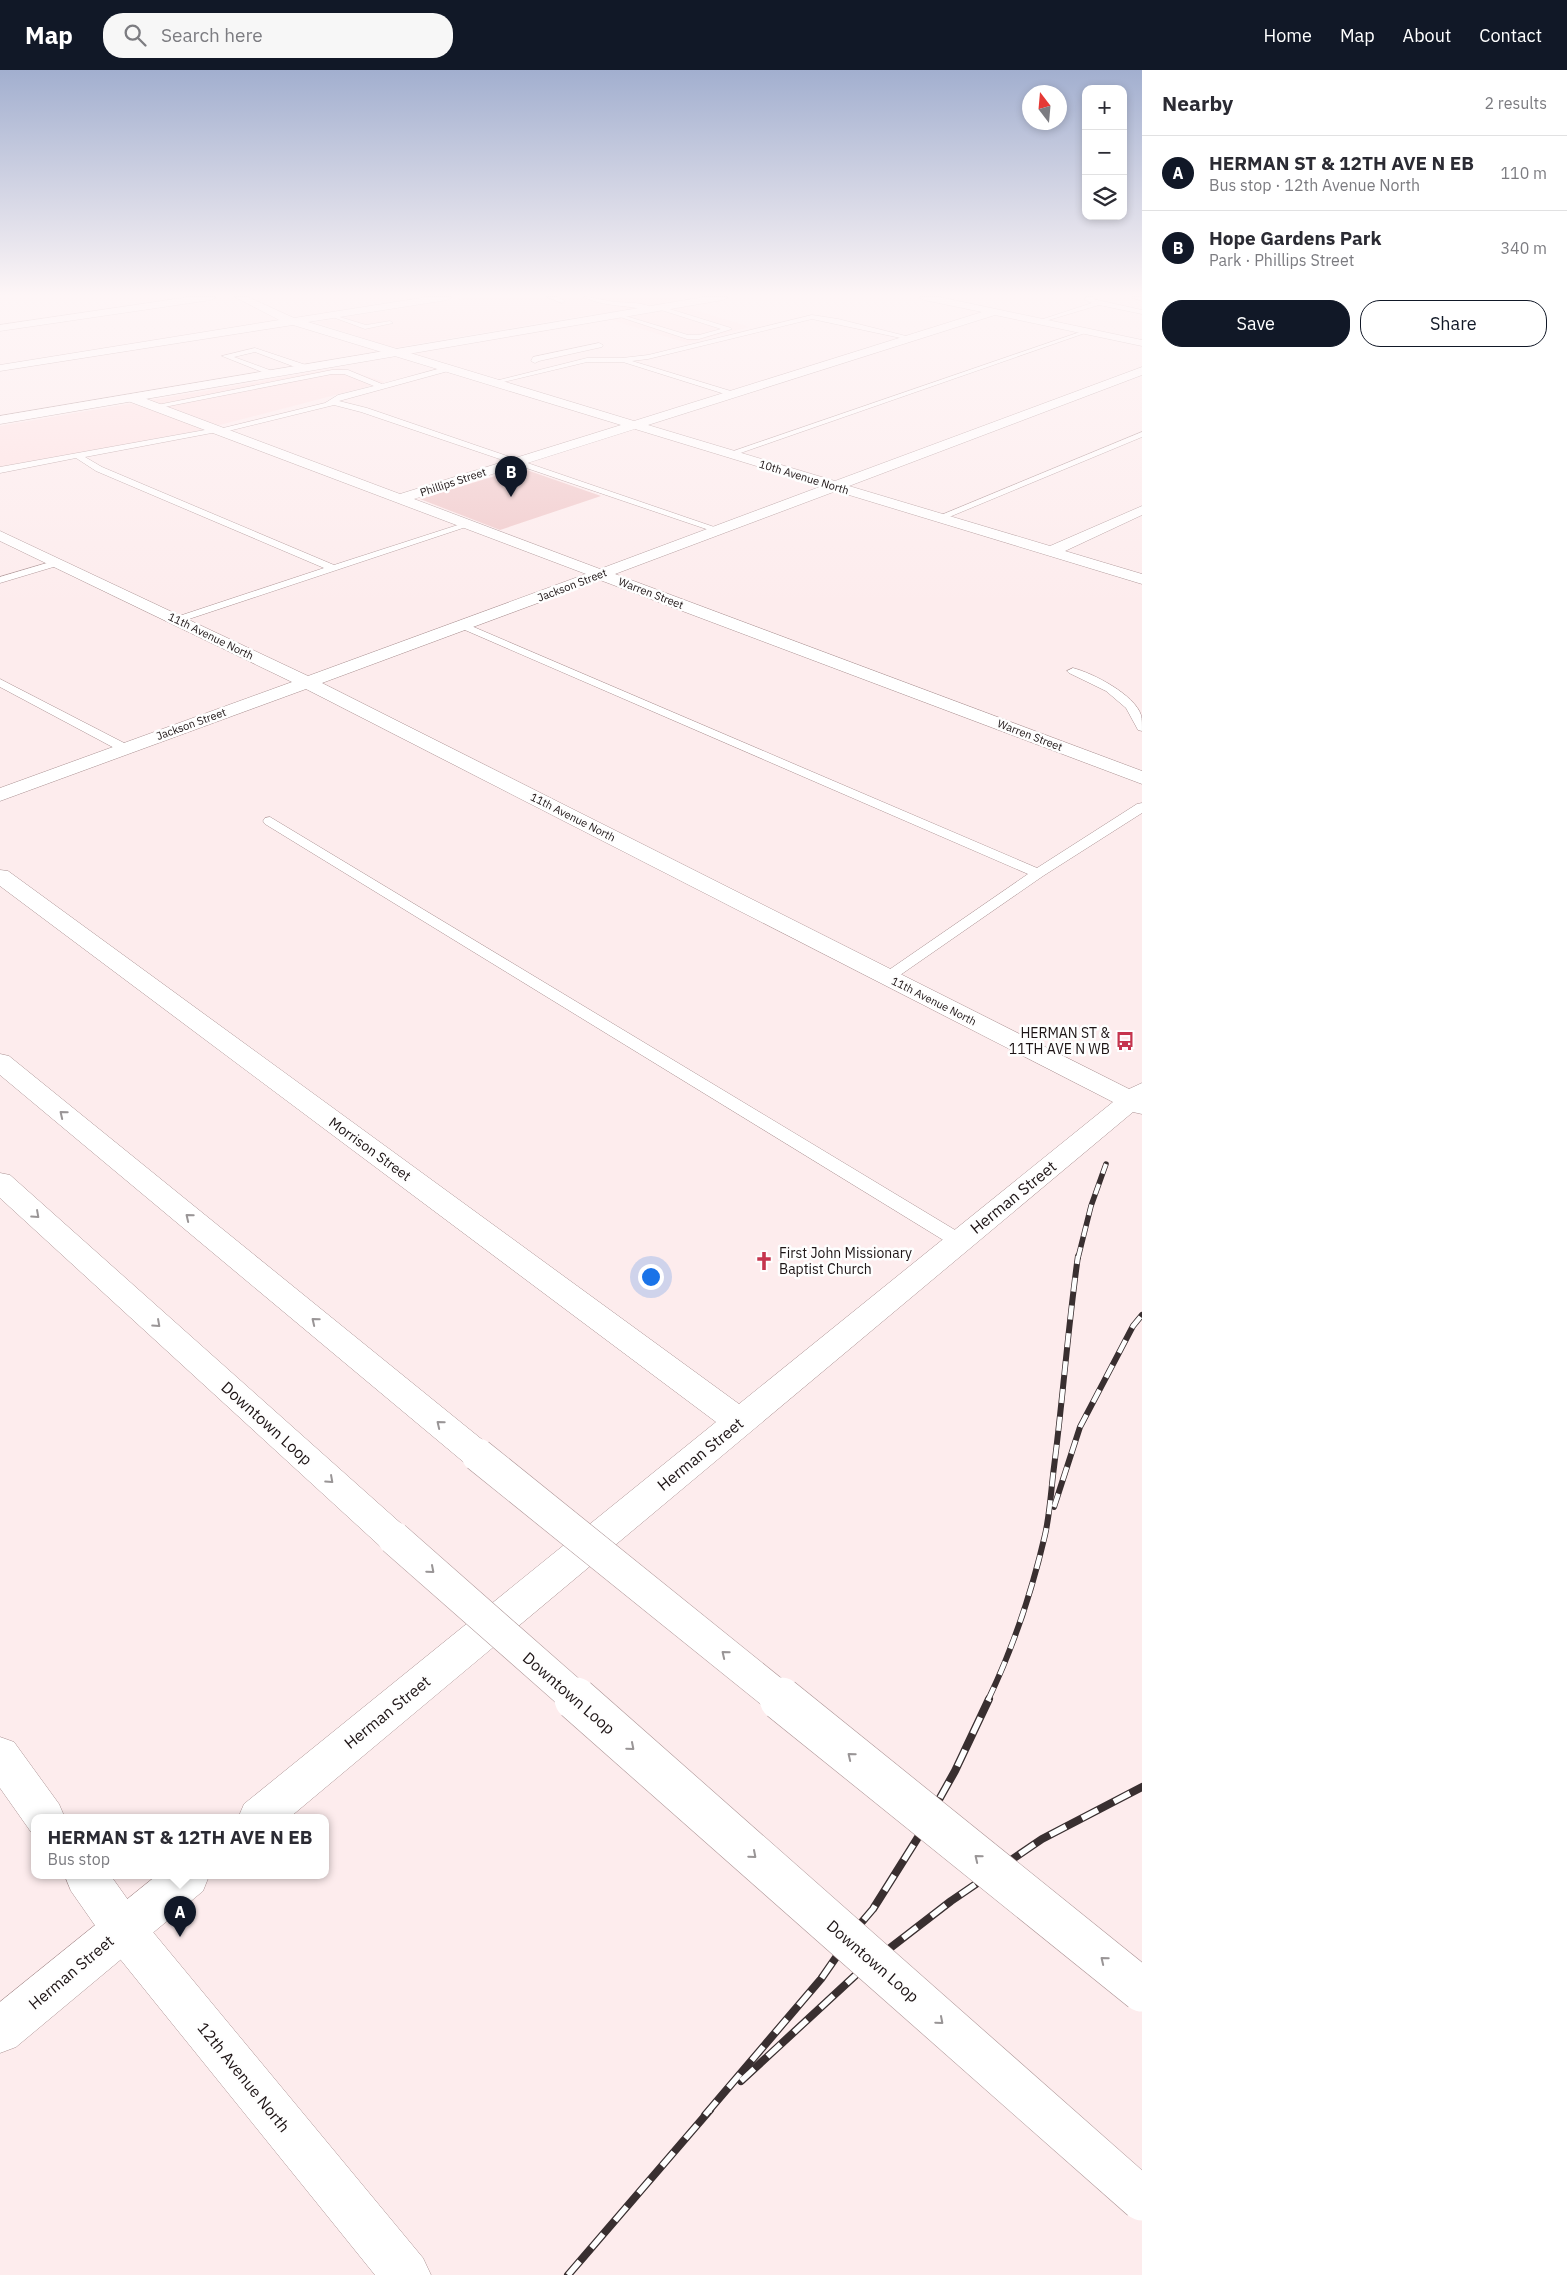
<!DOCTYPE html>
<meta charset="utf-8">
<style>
:root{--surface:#fff;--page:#f7f7f7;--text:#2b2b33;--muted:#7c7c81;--line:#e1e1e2;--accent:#111827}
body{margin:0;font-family:"IBM Plex Sans",sans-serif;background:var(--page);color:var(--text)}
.controls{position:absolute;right:15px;top:15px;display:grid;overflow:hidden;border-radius:10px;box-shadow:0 2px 8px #0003}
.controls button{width:45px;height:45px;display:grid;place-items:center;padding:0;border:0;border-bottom:1px solid var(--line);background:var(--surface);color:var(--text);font:25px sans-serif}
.compass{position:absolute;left:1022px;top:15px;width:45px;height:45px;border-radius:50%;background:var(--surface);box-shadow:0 2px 8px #0003;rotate:344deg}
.you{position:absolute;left:650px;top:1206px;width:18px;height:18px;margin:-12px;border:4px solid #fff;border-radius:50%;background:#1a73e8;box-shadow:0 0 0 8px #1a73e833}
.badge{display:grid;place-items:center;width:32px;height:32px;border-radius:50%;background:var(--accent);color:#fff;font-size:16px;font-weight:700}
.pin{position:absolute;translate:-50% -41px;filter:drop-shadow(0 1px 2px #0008)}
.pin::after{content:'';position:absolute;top:26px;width:18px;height:15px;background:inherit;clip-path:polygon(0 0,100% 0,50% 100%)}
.popup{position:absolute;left:31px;top:1744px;width:298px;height:65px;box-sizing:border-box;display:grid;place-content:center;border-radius:10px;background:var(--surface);filter:drop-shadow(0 1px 4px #0005);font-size:16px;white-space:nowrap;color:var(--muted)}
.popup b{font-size:19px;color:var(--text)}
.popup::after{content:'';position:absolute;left:50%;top:100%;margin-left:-10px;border:10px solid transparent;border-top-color:var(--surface)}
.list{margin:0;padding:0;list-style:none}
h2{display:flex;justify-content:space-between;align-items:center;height:65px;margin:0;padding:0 20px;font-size:21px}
h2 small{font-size:16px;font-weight:400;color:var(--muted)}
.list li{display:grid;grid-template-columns:32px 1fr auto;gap:15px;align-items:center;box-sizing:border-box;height:75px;padding:0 20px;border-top:1px solid var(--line)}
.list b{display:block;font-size:19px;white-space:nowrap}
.list p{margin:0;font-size:16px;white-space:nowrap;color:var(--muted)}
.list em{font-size:16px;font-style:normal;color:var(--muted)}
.actions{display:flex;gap:10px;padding:15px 20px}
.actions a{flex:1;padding:11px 0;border:1px solid var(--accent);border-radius:20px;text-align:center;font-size:18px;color:var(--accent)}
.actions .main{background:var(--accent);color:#fff}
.icon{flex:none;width:28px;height:28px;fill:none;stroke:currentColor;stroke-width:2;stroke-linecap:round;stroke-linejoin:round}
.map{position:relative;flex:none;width:1142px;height:2205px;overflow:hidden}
header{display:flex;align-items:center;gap:30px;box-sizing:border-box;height:70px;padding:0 25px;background:var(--accent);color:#fff}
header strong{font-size:24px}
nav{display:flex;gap:28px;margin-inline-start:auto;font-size:18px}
.search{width:350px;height:45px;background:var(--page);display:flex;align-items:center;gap:12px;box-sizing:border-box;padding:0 18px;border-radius:20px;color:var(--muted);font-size:19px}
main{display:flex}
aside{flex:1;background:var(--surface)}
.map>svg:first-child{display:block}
.built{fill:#fee1e2}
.green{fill:#f0c9ca}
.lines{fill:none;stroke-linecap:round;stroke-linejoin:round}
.lane-casing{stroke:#aa9192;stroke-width:1}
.street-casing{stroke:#aa9192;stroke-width:1}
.secondary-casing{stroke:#aa9192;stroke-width:1}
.highway-casing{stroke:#aa9192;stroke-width:1}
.lane{fill:#fff;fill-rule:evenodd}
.street{fill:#fff;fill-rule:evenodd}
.secondary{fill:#fff;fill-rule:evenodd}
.highway{fill:#fff;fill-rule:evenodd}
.rail-far2-casing{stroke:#392f30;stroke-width:5.5}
.rail-far1-casing{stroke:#392f30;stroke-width:6}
.rail-casing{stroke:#392f30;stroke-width:8}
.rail-far2{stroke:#fefefe;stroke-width:4;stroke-dasharray:11;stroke-linecap:butt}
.rail-far1{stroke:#fefefe;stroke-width:4.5;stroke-dasharray:14;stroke-linecap:butt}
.rail{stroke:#fefefe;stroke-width:5.5;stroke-dasharray:18;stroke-linecap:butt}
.highway-bridge-far1-casing{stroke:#aa9192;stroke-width:34;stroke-linecap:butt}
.highway-bridge-casing{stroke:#aa9192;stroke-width:44;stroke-linecap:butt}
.highway-bridge-far1{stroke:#fff;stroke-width:33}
.highway-bridge{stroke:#fff;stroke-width:43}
.oneway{stroke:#999596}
.labels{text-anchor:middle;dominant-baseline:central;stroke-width:5;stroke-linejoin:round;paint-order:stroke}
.far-street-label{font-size:11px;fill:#1d1415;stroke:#fefefe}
.poi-label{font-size:14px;fill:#1d1415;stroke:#fefefe;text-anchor:end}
.street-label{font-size:14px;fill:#1d1415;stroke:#fefefe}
.near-street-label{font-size:16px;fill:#1d1415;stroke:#fefefe}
</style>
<header>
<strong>Map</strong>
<div class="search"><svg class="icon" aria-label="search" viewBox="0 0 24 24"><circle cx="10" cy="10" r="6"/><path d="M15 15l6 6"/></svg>Search here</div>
<nav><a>Home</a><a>Map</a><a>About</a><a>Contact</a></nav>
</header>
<main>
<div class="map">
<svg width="1142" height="2205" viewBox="0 0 1142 2205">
<rect width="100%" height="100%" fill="#fdeced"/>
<g class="built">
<path d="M 471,227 L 689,227 L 666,231 L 750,257 L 687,273 L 592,244 L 392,278 L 316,252 Z"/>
<path d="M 339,298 L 385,312 L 197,361 L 0,398 L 0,356 Z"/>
</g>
<path class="green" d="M 521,398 L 601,426 L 500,460 L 420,429 Z"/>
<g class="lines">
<g class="lane-casing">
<g id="lane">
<path d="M 547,227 L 557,227 L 565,231 L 562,233 Z"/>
<path d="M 584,227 C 595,227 605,231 616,232 C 630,233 643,232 655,239 L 652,241 C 631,235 602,237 584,227 Z"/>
<path d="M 1086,227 L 1094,227 L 1093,229 L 1142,240 L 1142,244 L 1099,235 L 1042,252 L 1037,251 L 1092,233 L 1085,230 Z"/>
<path d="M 1132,227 L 1142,227 L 1142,231 L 1133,228 Z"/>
<path d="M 660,236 L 731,258 L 732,259 L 699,269 L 687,269 L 614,245 L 619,244 L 688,265 L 699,265 L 721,259 L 658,239 L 657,238 Z"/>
<path d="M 330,244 L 366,255 L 390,251 L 393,253 L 365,259 L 330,246 Z"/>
<path d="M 812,245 L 838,249 L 914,268 L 910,270 L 812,249 L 648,289 L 632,291 L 734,322 L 734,326 L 731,326 L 623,292 L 587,292 L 495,314 L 491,312 L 587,288 L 622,288 L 648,285 Z"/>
<path d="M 1086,260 L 1091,261 L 732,386 L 725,384 Z"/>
<path d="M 599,273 L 603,275 L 602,277 L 539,291 L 535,293 L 531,291 L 533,287 Z"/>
<path d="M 255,278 L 309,296 L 310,298 L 303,300 L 255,282 L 234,287 L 275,302 L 276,304 L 272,306 L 222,286 Z"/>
<path d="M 449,296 L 453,298 L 452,300 L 339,331 L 367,338 L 723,460 L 718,463 L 715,462 L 361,342 L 334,335 L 220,363 L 217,362 L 85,387 L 102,397 L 334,495 L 467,452 L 473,452 L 475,454 L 177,553 L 173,552 L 173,548 L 324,498 L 96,401 L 76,388 L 0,403 L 0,397 L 216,358 L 219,359 L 325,333 L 338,325 L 374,316 L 344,304 L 332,304 L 154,339 L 153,337 L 157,335 L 332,300 L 348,300 L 382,314 Z"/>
<path d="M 1142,362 L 1142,367 L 942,450 L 934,448 Z"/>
<path d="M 57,490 L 60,491 L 60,495 L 0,513 L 0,507 Z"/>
<path d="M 462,552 L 1037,798 L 1137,734 L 1142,733 L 1142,743 L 1043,806 L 893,910 L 883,910 L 880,907 L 883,904 L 1028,804 L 458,557 L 458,553 Z"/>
<path d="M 1073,598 C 1093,603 1135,625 1141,645 C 1142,649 1142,656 1142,661 L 1138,660 L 1126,638 L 1106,621 L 1069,603 L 1067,601 Z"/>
<path d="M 0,609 L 128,675 L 130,678 L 128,681 L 120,681 L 0,617 Z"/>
<path d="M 270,747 L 965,1166 L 968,1171 L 965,1176 L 959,1177 L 953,1176 L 265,754 L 263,751 L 265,748 Z"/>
</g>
</g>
<g class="street-casing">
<g id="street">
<path d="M 189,227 L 216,227 L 211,230 L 0,261 L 0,255 Z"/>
<path d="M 235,227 L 248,227 L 294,248 L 427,227 L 452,227 L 447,230 L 308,252 L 634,351 L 982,242 L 924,230 L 919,227 L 939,227 L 1142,270 L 1142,276 L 995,245 L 648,355 L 835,411 L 1142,297 L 1142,305 L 849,416 L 1050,476 L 1142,436 L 1142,445 L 1065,481 L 1142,504 L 1142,514 L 836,421 L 615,504 L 1142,701 L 1142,714 L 600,510 L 322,613 L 1129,1019 L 1142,1013 L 1142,1044 L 1133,1042 L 289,1748 L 238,1748 L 244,1734 L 716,1352 L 0,816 L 0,800 L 8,801 L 739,1334 L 1113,1032 L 306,619 L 0,731 L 0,718 L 292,612 L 0,471 L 0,461 L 308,606 L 586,504 L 128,331 L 126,328 L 128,325 L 136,325 L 400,424 L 621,355 L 293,255 L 0,301 L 0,295 L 279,250 ZM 635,359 L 822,416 L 600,499 L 414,429 Z"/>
<path d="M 156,1806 L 209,1806 L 203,1821 L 16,1977 L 0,1983 L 0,1932 Z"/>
</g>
</g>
<g class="secondary-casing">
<g id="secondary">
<path d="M 704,227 L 728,227 L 723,230 L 0,354 L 0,346 Z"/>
<path d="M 0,1667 L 14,1672 L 59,1734 L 65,1748 L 35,1748 L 35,1764 L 31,1762 L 0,1718 Z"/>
<path d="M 65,1806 L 111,1806 L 138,1844 L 423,2188 L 431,2205 L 375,2205 L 108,1874 L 71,1821 Z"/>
</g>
</g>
<g class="highway-casing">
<g id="highway">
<path d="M 0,984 L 9,986 L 490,1376 L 495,1385 L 490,1394 L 478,1398 L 466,1394 L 0,1005 Z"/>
<path d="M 0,1103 L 10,1105 L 406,1458 L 411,1468 L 406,1478 L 394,1483 L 382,1478 L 0,1128 Z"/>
</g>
</g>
<use href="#lane" class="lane"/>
<use href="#street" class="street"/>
<use href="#secondary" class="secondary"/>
<use href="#highway" class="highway"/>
<g class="rail-far2-casing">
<path id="rail-far2" d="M 1078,1188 L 1091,1136 L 1106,1094"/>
</g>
<g class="rail-far1-casing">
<g id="rail-far1">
<path d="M 1054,1437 L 1080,1357 L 1133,1256 L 1142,1245"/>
<path d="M 988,1630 C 1013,1578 1032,1521 1045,1465 C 1050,1443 1051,1420 1054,1397 C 1063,1327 1068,1257 1078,1186"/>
</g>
</g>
<g class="rail-casing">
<g id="rail">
<path d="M 741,2011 L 859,1902 L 951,1831 L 1042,1769 L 1142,1717"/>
<path d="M 705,2045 L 821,1909 L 855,1860 L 873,1839 L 917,1769 L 955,1701 L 989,1629"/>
<path d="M 568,2205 L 710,2040"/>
</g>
</g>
<use href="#rail-far2" class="rail-far2"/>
<use href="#rail-far1" class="rail-far1"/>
<use href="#rail" class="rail"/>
<g class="highway-bridge-far1-casing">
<g id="highway-bridge-far1">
<path d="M 478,1385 L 782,1630"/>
<path d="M 394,1468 L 578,1630"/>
</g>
</g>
<g class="highway-bridge-casing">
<g id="highway-bridge">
<path d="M 576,1629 L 1142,2129"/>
<path d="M 781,1629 L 1142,1920"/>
</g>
</g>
<use href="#highway-bridge-far1" class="highway-bridge-far1"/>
<use href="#highway-bridge" class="highway-bridge"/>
</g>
<defs><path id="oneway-chevron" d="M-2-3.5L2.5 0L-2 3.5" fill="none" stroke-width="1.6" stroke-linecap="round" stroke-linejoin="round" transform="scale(1.25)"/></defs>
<g class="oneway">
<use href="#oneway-chevron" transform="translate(63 1044) rotate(-141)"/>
<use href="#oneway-chevron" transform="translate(36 1145) rotate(42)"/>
<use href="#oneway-chevron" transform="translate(189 1147) rotate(-141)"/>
<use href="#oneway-chevron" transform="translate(315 1251) rotate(-141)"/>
<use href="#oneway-chevron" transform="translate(157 1254) rotate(42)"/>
<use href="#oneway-chevron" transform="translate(440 1354) rotate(-141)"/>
<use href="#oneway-chevron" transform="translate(330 1410) rotate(42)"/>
<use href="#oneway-chevron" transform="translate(431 1500) rotate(41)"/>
<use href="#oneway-chevron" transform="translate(725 1584) rotate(-141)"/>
<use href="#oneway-chevron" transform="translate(631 1677) rotate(41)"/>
<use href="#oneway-chevron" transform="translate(851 1686) rotate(-141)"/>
<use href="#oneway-chevron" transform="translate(753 1785) rotate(41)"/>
<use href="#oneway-chevron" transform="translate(978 1788) rotate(-141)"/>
<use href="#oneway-chevron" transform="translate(1104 1890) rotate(-141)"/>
<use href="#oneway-chevron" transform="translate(940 1951) rotate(41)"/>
</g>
<linearGradient id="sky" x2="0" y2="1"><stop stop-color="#a2afcf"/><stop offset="0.42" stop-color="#fef6f7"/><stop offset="1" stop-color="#fef6f7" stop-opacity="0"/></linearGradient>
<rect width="1142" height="536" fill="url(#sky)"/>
<defs>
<g id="bus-bare" transform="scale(1.5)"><path d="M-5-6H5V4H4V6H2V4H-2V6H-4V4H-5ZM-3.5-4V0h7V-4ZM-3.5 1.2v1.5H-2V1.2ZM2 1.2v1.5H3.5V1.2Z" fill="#c5354e" stroke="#fefefe" stroke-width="2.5" paint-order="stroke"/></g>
<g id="church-bare" transform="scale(1.5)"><path d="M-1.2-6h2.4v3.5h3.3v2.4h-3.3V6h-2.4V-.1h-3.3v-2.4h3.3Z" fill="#c5354e" stroke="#fefefe" stroke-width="2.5" paint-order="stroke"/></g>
</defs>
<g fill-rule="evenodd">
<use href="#bus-bare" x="1125" y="971"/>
<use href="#church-bare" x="764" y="1191"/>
</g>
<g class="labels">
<g class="far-street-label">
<text transform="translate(804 407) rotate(17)">10th Avenue North</text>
<text transform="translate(453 412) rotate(-18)">Phillips Street</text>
<text transform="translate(572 515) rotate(-21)">Jackson Street</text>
<text transform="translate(651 523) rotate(21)">Warren Street</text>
<text transform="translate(211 566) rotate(26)">11th Avenue North</text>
<text transform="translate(191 654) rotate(-20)">Jackson Street</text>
<text transform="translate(1030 665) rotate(21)">Warren Street</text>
<text transform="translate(573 747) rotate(27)">11th Avenue North</text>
<text transform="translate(934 931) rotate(27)">11th Avenue North</text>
</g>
<g class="poi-label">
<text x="1110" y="963">HERMAN ST &amp;<tspan x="1110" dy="16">11TH AVE N WB</tspan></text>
<text x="779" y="1183" text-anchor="start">First John Missionary<tspan x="779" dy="16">Baptist Church</tspan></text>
</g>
<g class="street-label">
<text transform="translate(370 1079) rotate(36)">Morrison Street</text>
</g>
<g class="near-street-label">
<text transform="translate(1013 1127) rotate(-39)">Herman Street</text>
<text transform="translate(267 1353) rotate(42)">Downtown Loop</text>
<text transform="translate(700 1384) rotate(-39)">Herman Street</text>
<text transform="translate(569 1623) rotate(41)">Downtown Loop</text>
<text transform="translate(387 1642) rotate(-39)">Herman Street</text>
<text transform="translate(873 1891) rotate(41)">Downtown Loop</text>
<text transform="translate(71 1902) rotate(-40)">Herman Street</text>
<text transform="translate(244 2007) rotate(51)">12th Avenue North</text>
</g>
</g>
</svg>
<div class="controls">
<button>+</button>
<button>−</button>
<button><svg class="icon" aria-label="layers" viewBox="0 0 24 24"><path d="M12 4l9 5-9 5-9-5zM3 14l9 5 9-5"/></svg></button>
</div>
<svg class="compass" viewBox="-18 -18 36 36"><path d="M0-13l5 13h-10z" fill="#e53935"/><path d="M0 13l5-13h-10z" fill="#7c7c81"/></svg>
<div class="you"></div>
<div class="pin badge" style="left:180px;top:1867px">A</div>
<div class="popup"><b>HERMAN ST &amp; 12TH AVE N EB</b>Bus stop</div>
<div class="pin badge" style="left:511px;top:427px">B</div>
</div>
<aside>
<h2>Nearby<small>2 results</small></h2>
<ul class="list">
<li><span class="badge">A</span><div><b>HERMAN ST &amp; 12TH AVE N EB</b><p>Bus stop · 12th Avenue North</p></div><em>110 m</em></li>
<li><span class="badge">B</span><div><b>Hope Gardens Park</b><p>Park · Phillips Street</p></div><em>340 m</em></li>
</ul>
<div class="actions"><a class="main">Save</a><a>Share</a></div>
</aside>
</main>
